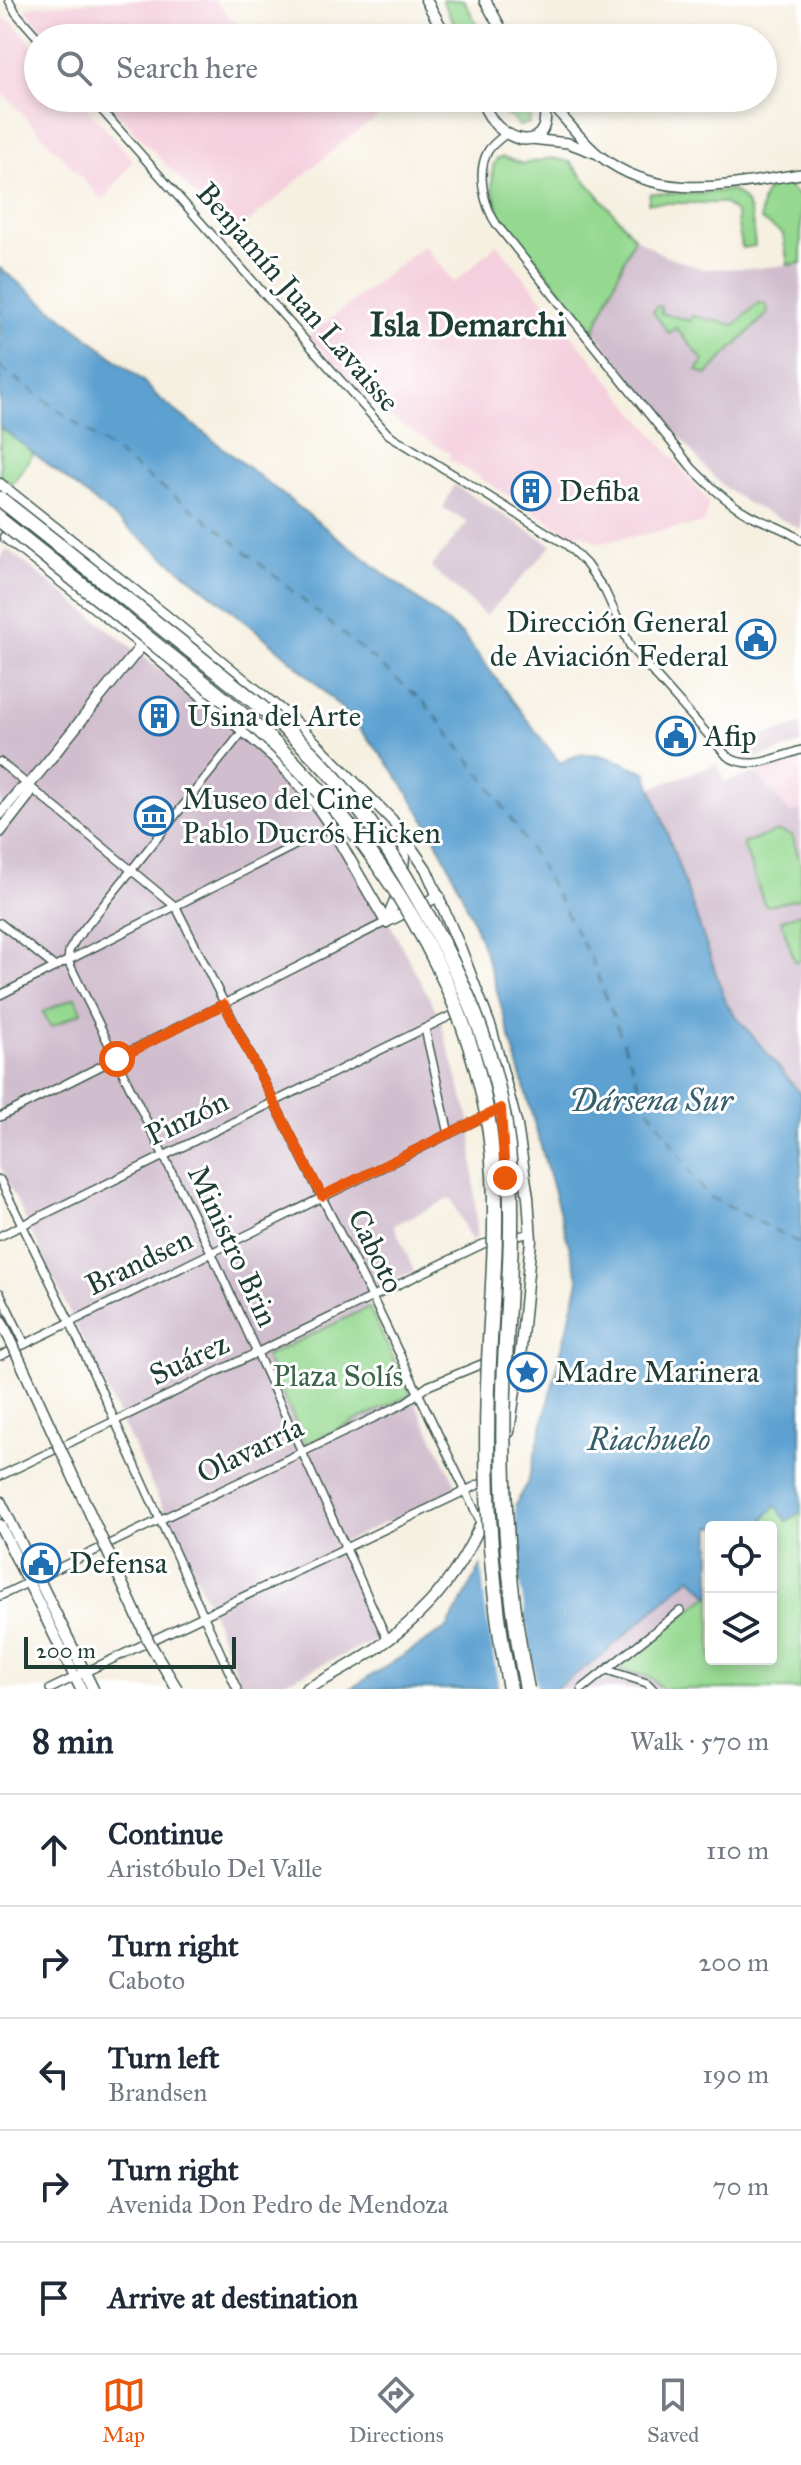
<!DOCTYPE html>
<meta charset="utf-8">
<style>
:root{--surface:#fff;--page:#f6f6f7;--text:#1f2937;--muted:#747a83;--line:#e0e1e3;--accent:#ea580c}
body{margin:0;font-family:"IM FELL Great Primer",serif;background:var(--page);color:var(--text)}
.controls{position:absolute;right:24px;bottom:24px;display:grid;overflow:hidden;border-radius:8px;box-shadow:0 4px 12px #0003}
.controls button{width:72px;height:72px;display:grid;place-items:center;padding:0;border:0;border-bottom:2px solid var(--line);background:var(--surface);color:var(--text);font:40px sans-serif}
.scale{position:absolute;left:24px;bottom:20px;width:212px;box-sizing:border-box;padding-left:8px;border:4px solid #1f3d34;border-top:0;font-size:22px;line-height:28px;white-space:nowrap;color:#1f3d34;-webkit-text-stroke:6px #fff;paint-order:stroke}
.stop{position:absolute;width:24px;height:24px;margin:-18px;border:6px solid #ea580c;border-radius:50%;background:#fff}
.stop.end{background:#ea580c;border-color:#fff;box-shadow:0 2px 8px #0008}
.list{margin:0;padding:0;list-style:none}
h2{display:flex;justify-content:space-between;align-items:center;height:104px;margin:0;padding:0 32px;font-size:34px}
h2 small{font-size:26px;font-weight:400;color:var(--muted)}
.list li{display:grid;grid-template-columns:52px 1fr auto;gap:24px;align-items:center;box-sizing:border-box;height:112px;padding:0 32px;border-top:2px solid var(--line)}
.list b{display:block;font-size:30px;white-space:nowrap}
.list p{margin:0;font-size:26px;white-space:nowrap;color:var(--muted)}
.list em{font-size:26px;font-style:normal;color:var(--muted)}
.icon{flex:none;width:44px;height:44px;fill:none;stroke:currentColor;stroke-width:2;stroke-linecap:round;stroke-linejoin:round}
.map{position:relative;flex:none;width:801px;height:1689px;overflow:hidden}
.search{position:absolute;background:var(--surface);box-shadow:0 4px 12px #0003;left:24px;right:24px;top:24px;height:88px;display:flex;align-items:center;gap:20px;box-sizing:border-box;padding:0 28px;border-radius:44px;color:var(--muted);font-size:30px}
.sheet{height:664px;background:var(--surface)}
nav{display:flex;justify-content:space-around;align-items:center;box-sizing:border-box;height:112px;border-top:2px solid var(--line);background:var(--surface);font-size:22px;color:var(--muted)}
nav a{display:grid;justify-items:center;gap:4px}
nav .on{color:var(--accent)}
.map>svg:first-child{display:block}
.built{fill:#f4cfdd}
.industrial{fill:#d0bdcd}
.green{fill:#95d991;stroke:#5a8b62;stroke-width:2}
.water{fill:#5da1d1;stroke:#3e6f82;stroke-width:2}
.pier{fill:#f6f0e1}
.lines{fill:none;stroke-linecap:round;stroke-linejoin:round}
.ferry{stroke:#35606b;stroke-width:2;stroke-dasharray:10 8;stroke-linecap:butt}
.minor-casing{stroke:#3f584e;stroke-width:10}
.tertiary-casing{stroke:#3f584e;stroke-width:12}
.secondary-casing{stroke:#3f584e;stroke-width:13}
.motorway-casing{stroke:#3f584e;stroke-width:17}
.minor{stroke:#fff;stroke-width:7}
.tertiary{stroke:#fff;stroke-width:9}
.secondary{stroke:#fff;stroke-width:10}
.motorway{stroke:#fff;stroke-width:14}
.secondary-bridge-casing{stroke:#3f584e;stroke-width:13;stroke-linecap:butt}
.motorway-bridge-casing{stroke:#3f584e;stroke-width:17;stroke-linecap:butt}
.secondary-bridge{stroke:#fff;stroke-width:10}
.motorway-bridge{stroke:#fff;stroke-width:14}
.route{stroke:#ea580c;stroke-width:10}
.labels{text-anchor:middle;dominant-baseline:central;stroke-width:6;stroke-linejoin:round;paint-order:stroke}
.street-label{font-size:30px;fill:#1f3d34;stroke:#fff}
.poi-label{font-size:30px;fill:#1f3d34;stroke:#fff;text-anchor:start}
.park-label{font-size:30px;fill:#3c644b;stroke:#fff}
.water-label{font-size:32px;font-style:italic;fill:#35606b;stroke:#fff}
.quarter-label{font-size:34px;font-weight:bold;fill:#1f3d34;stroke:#fff}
</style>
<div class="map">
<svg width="801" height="1689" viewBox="0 0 801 1689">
<rect width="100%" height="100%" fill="#fff"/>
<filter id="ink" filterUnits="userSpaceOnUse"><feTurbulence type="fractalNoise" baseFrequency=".0125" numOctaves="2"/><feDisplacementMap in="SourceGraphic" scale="16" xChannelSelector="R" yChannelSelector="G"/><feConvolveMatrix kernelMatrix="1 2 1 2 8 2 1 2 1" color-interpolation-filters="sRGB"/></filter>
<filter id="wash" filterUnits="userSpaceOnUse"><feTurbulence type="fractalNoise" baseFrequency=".006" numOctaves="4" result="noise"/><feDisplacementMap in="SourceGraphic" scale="32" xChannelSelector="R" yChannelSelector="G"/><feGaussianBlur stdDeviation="1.8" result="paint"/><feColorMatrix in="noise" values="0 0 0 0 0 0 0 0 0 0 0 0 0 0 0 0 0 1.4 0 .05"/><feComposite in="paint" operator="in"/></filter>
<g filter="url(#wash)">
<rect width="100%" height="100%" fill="#f6f0e1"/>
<g class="built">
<path d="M 114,0 L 215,0 L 248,38 L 49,38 L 26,11 L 27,7 Z"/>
<path d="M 0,12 L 7,20 L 11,21 L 38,51 L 38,98 L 79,98 L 133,160 L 103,201 L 0,90 Z"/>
<path d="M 102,98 L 301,98 L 311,109 L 323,98 L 395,98 L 398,102 L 340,144 L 234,235 Z"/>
<path d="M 497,244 L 709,502 L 704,523 L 599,543 L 577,532 L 575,537 L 449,459 L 451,454 L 372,406 L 309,336 L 424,245 L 454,283 Z"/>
<path d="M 801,758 L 801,810 L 791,814 L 755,773 Z"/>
</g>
<g class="industrial">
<path d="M 634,237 L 665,256 L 704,269 L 759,268 L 801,263 L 801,529 L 745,502 L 723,486 L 707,470 L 594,331 Z"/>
<path d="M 454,485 L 552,545 L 486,616 L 431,567 L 468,522 L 443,508 Z"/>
<path d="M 7,549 L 242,735 L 328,824 L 390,924 L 439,1016 L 471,1125 L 477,1237 L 471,1241 L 451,1198 L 394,1225 L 414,1271 L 363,1296 L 458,1489 L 339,1544 L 382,1637 L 270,1689 L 243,1689 L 208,1603 L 0,1166 L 0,558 Z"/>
<path d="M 801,724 L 801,744 L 754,759 L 730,747 Z"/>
<path d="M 718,763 L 724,782 L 755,773 L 791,813 L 801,810 L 801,1094 L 727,1005 L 652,788 Z"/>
<path d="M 776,1505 L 787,1520 L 801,1512 L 801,1689 L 555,1689 L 607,1651 L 691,1577 L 711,1597 L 711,1659 L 771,1659 L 771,1527 L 763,1527 Z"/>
</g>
<g class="green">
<path d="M 442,0 L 464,0 L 484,38 L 462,38 Z"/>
<path d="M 500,98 L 526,98 L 529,103 L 528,108 L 531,112 L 529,123 L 519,126 L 511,117 L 505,115 Z"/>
<path d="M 503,157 L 523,164 L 552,158 L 570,162 L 634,237 L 594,331 L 500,215 L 492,187 L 493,166 L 497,159 Z"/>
<path d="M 784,182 L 801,199 L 801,263 L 788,265 L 783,234 L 761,220 C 760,201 764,185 784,182 Z"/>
<path d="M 731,190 C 754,202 752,222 755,246 L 742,248 L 736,213 L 724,203 L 648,203 L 650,193 L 699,194 Z"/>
<path d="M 758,303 L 766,304 L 768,313 L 706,375 L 697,370 L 704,361 L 676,328 L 669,333 L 653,312 L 657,306 L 661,307 L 661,313 L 690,321 L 692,316 L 735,325 Z"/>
<path d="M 0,427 L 34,453 L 12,484 L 0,475 Z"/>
<path d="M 778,831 L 792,835 L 801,865 L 801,898 L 769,906 L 764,904 L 743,843 Z"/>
<path d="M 801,913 L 801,960 L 795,962 L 781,920 Z"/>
<path d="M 75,997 L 82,1012 L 51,1027 L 43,1012 Z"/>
<path d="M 369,1307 L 411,1395 L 306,1444 L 265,1357 Z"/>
<path d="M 776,1505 L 787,1520 L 801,1512 L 801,1689 L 662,1689 L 652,1678 L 617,1668 L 709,1595 L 711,1597 L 711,1659 L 771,1659 L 771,1527 L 763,1527 L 765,1517 Z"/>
</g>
<path class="water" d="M 0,268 L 143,381 L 159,398 L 463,635 L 560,763 C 592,743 615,761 646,772 L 727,1005 L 801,1094 L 801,1512 L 787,1521 L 776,1506 L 765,1517 L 763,1527 L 711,1527 L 711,1597 L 691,1577 L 607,1651 L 555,1689 L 350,1689 L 447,1628 L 528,1482 L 579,1281 L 491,970 C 467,899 436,830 392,769 C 335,691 261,633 186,574 C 124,525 62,475 0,427 Z"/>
<g class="pier">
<path d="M 514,1499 L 521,1590 L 537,1689 L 520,1689 L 505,1593 L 499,1526 Z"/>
<path d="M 496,1531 L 503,1603 L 517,1689 L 499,1689 L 485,1605 L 481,1559 Z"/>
</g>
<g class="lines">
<path class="ferry" d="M 0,367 L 220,530 L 425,703 L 492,789 L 543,870 L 592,961 L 648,1107 L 706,1195 L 801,1244"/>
</g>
</g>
<g filter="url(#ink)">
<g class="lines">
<g class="minor-casing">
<g id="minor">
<path d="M 9,0 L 16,13 L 38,38"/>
<path d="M 91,98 L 388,434 L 567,545 L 586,564 L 605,591 L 631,648 L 727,756 C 750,772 777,757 801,750"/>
<path d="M 507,133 C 501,138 492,144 488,151 C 476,172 484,206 497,225 L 692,468 C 710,486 728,503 750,515 C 767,524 786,528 801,540"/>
<path d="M 0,762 L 176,907 L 372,1297 L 481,1523"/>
<path d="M 0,923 L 55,967"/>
<path d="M 68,961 L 212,1254 L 388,1641"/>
<path d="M 68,961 L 69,951 L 76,939 L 244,730"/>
<path d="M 0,995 L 333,826"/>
<path d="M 425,1029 L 449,1134"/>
<path d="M 0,1117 L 386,922"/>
<path d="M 0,1180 L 70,1322 L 237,1689"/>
<path d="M 0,1236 L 458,1012"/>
<path d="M 0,1293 L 25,1344"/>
<path d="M 0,1356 C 169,1276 335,1190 503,1107"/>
<path d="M 0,1476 L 483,1244 L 531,1233"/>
<path d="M 0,1596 L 403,1404 L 428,1386 L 489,1361"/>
<path d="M 607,1670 L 647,1683 L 653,1689"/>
<path d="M 50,1689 L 488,1480"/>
<path d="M 582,1689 L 680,1611"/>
</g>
</g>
<g class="tertiary-casing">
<g id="tertiary">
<path d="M 545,98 C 564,116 579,139 600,156 C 662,204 730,184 801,174"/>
<path d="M 531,139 L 568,143 L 595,153"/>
</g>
</g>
<g class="secondary-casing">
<g id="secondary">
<path d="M 426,0 L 447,38"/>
<path d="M 485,0 L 506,38"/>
<path d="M 479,98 C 485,107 489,118 497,126 C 526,152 555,139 542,98"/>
<path d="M 0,484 L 165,615 L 295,722 L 392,820 L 426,869 L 460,947 L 491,1028 L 517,1126 L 528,1197 L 531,1240 L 521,1348 L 509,1432"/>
<path d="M 5,537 L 142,645 L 275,758 L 312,799 L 331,827 L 386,922"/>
<path d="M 0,814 L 19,791 L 29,785 L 142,645"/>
<path d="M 0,832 L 28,796 L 29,785"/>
<path d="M 386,922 C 400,893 406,867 404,835"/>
<path d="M 386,922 L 439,896"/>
<path d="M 0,1319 L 11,1341"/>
<path d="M 0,1501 L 93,1689"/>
<path d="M 0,1525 L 81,1689"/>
<path d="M 306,1689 C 408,1639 468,1583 500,1471"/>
</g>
</g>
<g class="motorway-casing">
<path id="motorway" d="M 502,1645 L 510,1689"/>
</g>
<use href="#minor" class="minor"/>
<use href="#tertiary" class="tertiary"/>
<use href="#secondary" class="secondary"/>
<use href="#motorway" class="motorway"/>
<g class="secondary-bridge-casing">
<path id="secondary-bridge" d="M 11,1341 L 149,1642 L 177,1689"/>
</g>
<g class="motorway-bridge-casing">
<g id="motorway-bridge">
<path d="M 0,499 C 59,545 117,592 175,638 C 222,676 272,713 314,756 C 355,798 388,846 417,897 C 467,983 505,1072 510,1173 C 514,1245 506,1317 504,1390 C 501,1490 507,1590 527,1689"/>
<path d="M 0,520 C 53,562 107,605 160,648 C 202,681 244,714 282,751 C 394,862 486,1014 494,1175 C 498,1245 490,1316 488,1387 C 485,1473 489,1559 502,1645"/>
</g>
</g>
<use href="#secondary-bridge" class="secondary-bridge"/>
<use href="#motorway-bridge" class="motorway-bridge"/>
</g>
</g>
<g class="lines" filter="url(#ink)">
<path class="route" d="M 117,1059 L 224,1004 L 322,1196 L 501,1108 L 505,1178"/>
</g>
<defs>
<g id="building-ring" transform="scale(2)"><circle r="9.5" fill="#fff" stroke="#1f6fb2" stroke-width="1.5"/><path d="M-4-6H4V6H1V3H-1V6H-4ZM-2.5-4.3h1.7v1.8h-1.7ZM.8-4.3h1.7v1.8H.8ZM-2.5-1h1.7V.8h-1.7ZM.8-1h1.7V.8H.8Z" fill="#1f6fb2"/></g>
<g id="civic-ring" transform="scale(2)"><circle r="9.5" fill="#fff" stroke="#1f6fb2" stroke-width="1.5"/><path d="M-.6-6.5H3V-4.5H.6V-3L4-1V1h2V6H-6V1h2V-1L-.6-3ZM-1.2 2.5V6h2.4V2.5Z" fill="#1f6fb2"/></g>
<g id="museum-ring" transform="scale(2)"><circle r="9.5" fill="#fff" stroke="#1f6fb2" stroke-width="1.5"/><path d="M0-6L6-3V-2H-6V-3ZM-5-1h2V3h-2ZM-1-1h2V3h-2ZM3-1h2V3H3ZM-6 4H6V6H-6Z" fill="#1f6fb2"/></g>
<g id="sight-ring" transform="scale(2)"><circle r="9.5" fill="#fff" stroke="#1f6fb2" stroke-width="1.5"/><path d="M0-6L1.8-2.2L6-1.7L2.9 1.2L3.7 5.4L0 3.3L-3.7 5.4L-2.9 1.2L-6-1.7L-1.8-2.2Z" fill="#1f6fb2"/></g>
</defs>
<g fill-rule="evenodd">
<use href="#building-ring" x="531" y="491"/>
<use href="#civic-ring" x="756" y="639"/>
<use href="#building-ring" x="159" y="716"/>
<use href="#civic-ring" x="676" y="736"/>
<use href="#museum-ring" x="154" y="816"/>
<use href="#sight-ring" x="527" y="1372"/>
<use href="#civic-ring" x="41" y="1563"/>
</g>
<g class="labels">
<g class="street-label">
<text transform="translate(298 297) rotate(49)">Benjamín Juan Lavaisse</text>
<text transform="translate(187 1118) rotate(-26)">Pinzón</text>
<text transform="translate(233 1246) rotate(65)">Ministro Brin</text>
<text transform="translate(376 1251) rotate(64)">Caboto</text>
<text transform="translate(139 1262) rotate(-26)">Brandsen</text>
<text transform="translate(189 1359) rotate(-25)">Suárez</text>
<text transform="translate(250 1450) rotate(-26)">Olavarría</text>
</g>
<g class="poi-label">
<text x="559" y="491">Defiba</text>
<text x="728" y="622" text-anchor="end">Dirección General<tspan x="728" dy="34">de Aviación Federal</tspan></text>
<text x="187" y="716">Usina del Arte</text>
<text x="704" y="736">Afip</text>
<text x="182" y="799">Museo del Cine<tspan x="182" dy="34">Pablo Ducrós Hicken</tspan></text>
<text x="555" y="1372">Madre Marinera</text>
<text x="69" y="1563">Defensa</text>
</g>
<g class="park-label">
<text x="338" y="1376">Plaza Solís</text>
</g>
<g class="water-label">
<text x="651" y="1100">Dársena Sur</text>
<text x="649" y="1439">Riachuelo</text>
</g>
<g class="quarter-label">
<text x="468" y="324">Isla Demarchi</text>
</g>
</g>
</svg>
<div class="controls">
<button><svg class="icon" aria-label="locate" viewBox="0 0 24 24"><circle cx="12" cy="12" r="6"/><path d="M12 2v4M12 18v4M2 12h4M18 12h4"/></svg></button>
<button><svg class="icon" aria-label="layers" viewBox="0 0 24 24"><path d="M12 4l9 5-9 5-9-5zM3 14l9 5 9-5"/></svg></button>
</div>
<div class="scale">200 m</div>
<div class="stop" style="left:117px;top:1059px"></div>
<div class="stop end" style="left:505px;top:1178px"></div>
<div class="search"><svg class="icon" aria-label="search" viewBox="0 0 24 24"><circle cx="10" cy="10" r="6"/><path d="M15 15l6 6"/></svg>Search here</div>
</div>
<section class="sheet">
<h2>8 min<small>Walk · 570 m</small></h2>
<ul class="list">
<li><svg class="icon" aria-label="ahead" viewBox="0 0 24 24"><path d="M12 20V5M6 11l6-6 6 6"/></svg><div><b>Continue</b><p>Aristóbulo Del Valle</p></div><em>110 m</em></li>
<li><svg class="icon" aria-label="right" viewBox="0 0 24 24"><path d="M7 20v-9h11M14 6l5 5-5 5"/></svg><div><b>Turn right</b><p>Caboto</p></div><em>200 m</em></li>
<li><svg class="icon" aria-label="left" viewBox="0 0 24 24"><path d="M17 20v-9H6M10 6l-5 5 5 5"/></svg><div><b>Turn left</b><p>Brandsen</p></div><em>190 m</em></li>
<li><svg class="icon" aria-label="right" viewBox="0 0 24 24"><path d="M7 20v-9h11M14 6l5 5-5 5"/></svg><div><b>Turn right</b><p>Avenida Don Pedro de Mendoza</p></div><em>70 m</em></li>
<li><svg class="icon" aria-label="arrive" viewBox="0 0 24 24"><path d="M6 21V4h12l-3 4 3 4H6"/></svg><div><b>Arrive at destination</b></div></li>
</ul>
</section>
<nav>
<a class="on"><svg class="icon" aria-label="map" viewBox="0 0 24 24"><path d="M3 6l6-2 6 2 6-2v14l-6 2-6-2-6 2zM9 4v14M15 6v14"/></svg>Map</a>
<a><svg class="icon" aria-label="directions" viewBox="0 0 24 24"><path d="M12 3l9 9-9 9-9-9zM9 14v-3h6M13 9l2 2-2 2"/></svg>Directions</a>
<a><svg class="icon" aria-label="saved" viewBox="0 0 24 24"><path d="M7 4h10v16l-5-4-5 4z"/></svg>Saved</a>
</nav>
